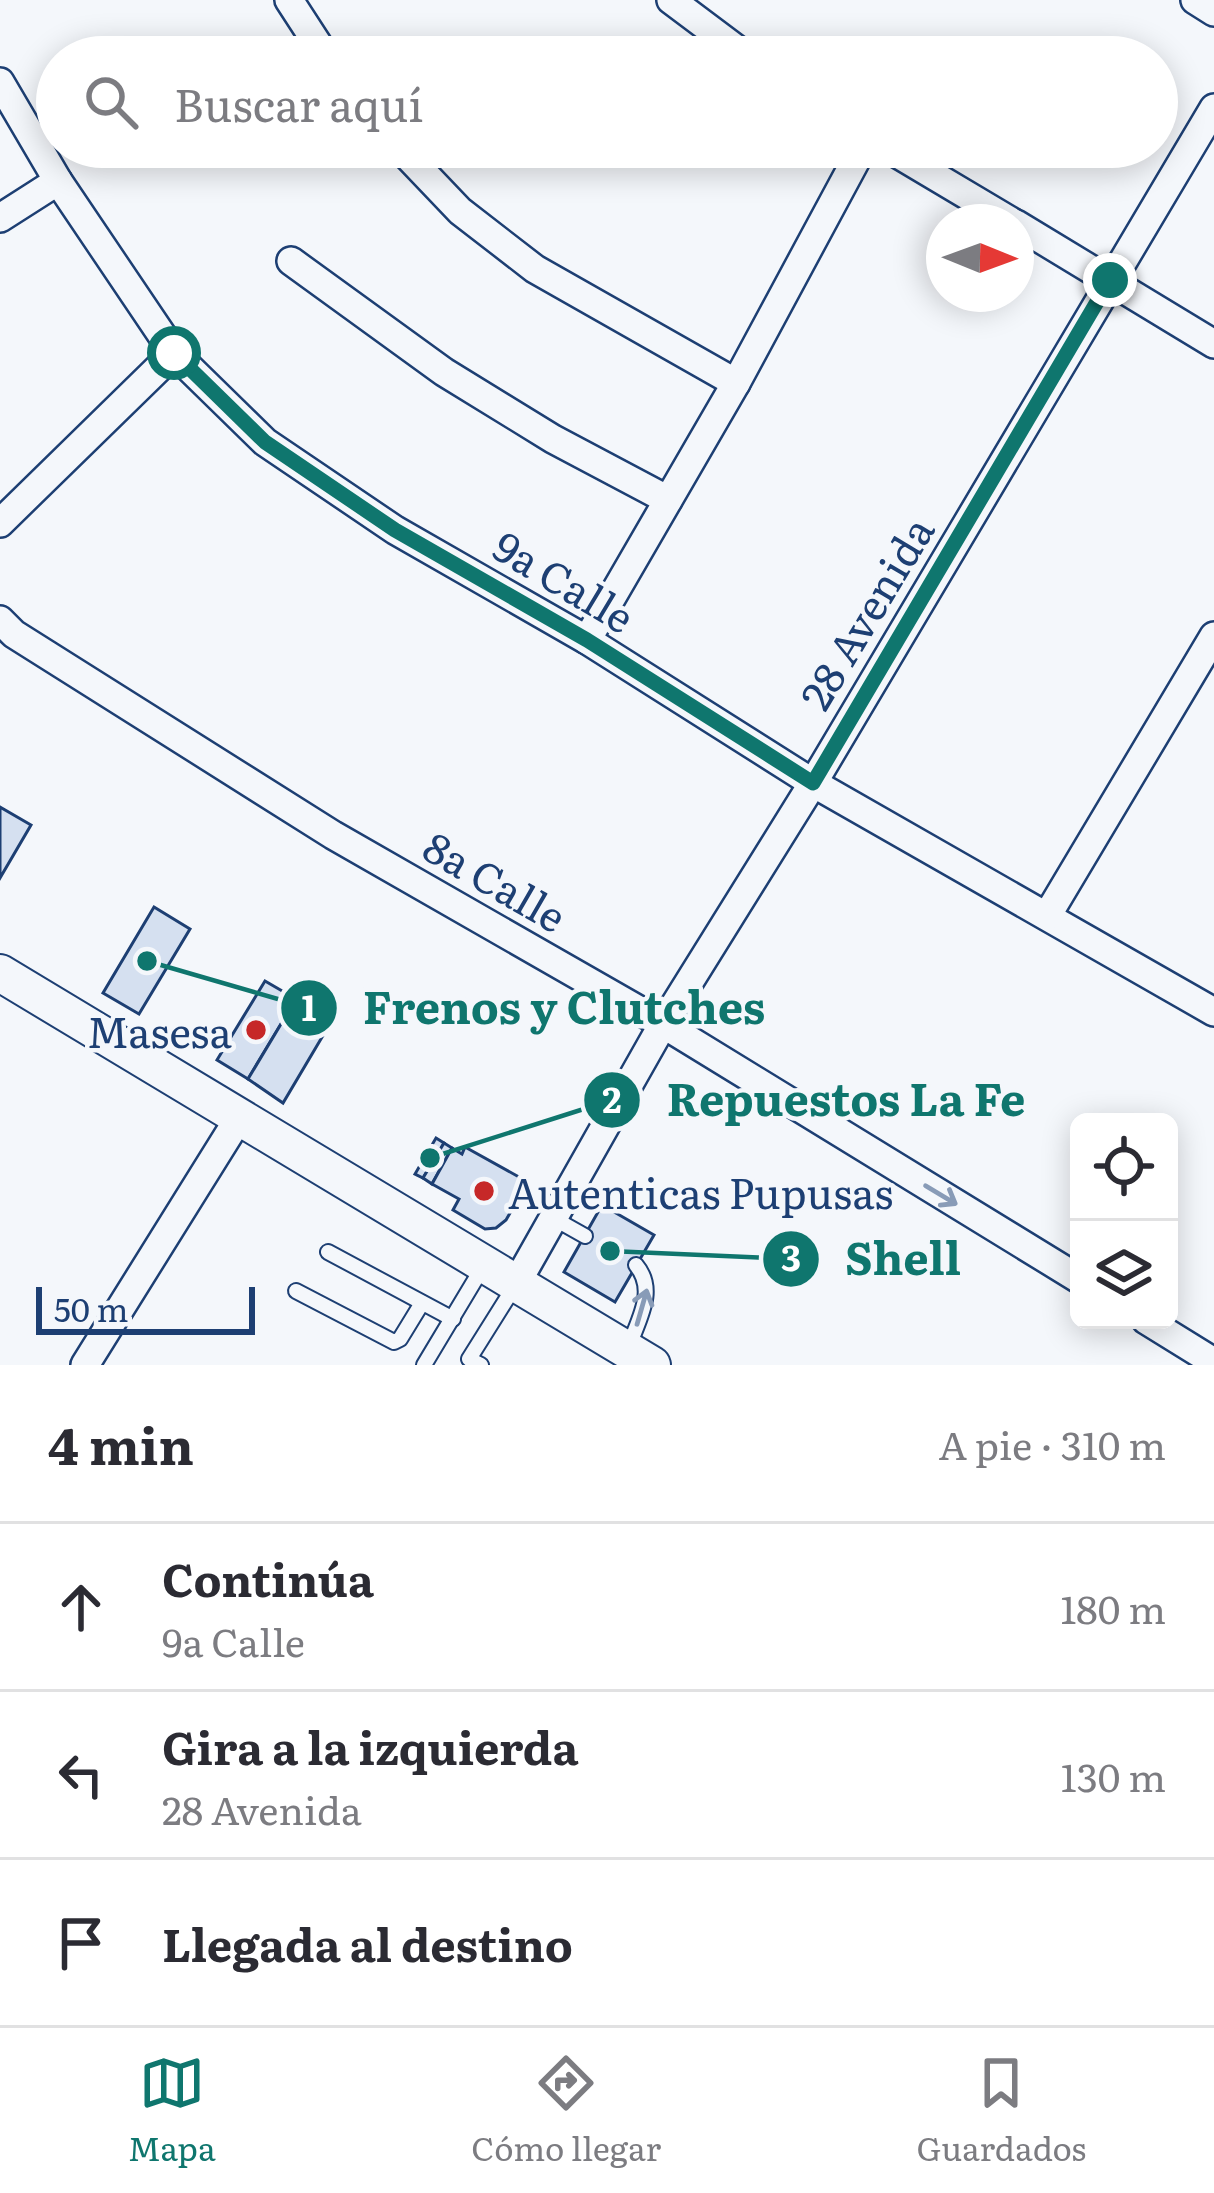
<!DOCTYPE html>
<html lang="es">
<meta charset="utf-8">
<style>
:root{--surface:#fff;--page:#f7f7f7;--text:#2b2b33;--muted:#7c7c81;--line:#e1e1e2;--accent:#0f766e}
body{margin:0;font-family:Literata,serif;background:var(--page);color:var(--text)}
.controls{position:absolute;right:36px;bottom:36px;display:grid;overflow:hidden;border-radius:18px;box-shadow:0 6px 30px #0003}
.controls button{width:108px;height:108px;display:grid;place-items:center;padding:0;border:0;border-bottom:3px solid var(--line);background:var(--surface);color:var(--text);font:60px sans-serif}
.compass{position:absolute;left:926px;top:204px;width:108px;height:108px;border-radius:50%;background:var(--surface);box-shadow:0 6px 30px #0003;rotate:91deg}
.scale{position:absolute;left:36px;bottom:30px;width:219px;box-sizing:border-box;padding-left:12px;border:6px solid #1d3f73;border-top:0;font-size:33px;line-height:42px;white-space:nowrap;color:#1d3f73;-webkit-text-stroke:9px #f4f7fb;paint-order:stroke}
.stop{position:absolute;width:36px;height:36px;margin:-27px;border:9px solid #0f766e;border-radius:50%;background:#fff}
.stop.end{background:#0f766e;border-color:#fff;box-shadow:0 3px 12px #0008}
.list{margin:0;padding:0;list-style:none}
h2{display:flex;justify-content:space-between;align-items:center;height:156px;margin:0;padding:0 48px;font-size:51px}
h2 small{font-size:39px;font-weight:400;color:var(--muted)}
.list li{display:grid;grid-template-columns:78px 1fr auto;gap:36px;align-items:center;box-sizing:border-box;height:168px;padding:0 48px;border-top:3px solid var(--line)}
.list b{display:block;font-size:45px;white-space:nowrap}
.list p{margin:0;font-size:39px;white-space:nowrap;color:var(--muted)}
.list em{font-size:39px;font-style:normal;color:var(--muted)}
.icon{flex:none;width:66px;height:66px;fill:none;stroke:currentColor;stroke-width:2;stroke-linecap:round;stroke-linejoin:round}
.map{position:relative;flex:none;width:1214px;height:1365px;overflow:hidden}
.search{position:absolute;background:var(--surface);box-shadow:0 6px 30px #0003;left:36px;right:36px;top:36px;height:132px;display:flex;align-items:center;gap:30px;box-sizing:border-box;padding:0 42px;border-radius:66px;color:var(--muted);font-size:45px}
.sheet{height:660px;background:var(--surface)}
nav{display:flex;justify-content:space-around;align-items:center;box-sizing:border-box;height:168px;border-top:3px solid var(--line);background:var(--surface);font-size:33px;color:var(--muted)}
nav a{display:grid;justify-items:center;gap:6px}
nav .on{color:var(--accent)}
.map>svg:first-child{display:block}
.building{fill:#d5e0f0;stroke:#1d3f73;stroke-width:3}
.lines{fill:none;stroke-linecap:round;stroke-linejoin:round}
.lane-casing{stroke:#1d3f73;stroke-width:18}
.street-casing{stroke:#1d3f73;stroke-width:32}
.secondary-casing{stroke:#1d3f73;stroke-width:40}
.lane{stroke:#f4f7fb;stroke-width:14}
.street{stroke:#f4f7fb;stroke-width:27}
.secondary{stroke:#f4f7fb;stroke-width:36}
.oneway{stroke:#889bb7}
.route{stroke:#0f766e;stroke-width:15}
.poi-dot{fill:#c62828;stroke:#f4f7fb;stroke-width:4.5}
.labels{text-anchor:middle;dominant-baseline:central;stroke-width:9;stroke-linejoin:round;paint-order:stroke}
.street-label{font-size:42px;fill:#1d3f73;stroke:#f4f7fb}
.poi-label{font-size:42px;fill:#1d3f73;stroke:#f4f7fb;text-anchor:end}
.leader{fill:none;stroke:#0f766e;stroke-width:4.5}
.callout-dot{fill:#0f766e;stroke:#f4f7fb;stroke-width:4.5}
.mark-label{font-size:36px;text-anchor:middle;font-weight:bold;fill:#fff}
.callout-label{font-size:45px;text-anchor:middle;font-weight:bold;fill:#0f766e;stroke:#f4f7fb;stroke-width:9;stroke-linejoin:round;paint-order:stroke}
</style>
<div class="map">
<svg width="1214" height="1365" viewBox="0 0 1214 1365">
<rect width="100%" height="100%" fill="#f4f7fb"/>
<g class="building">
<path d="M 0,807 L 31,825 L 0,878 Z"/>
<path d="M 154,907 L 190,929 L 139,1014 L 103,993 Z"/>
<path d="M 265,981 L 296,999 L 248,1079 L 217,1060 Z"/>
<path d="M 296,999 L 331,1022 L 283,1103 L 248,1079 Z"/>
<path d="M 436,1138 L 444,1143 L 423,1178 L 415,1174 Z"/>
<path d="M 444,1143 L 452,1148 L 432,1184 L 423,1178 Z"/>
<path d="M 465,1147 L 528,1182 L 506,1220 L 496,1228 L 485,1229 L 453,1210 L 459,1199 L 432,1184 L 452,1148 L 462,1154 Z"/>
<path d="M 602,1205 L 654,1235 L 615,1302 L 564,1272 Z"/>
</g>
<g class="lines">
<g class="lane-casing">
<g id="lane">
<path d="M 553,1218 L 585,1236"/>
<path d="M 328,1252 L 453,1319"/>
<path d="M 296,1291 L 394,1342 L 400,1339 L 422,1303"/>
<path d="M 629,1346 C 639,1318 657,1290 636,1265"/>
<path d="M 424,1365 L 484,1265"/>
<path d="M 481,1365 L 469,1359 L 516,1284"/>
</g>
</g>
<g class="street-casing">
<g id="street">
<path d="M 289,0 L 326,57"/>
<path d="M 671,0 L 747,57"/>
<path d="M 1195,0 L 1214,12"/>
<path d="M 0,82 L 58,181 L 174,353 L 265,442 L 395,530 L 587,640 L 813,783 L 1214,1012"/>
<path d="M 399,147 L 460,211 L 535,269 L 736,383"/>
<path d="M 886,147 L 1012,222"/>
<path d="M 0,218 L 58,181"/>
<path d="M 1016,224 L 1214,344"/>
<path d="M 291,261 L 444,372 L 553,439 L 668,500"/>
<path d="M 0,523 L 174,353"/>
<path d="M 0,620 L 14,634 L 333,835 L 663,1024 L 1079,1279"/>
<path d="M 587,640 L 736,383 L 863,147"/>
<path d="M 1047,916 L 1214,636"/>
<path d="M 516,1284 L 663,1024 L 813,783 L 1214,108"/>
<path d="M 1146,1320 L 1214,1362"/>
<path d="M 85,1365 L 239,1118"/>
</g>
</g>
<g class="secondary-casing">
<path id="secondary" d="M 0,973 L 652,1365"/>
</g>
<use href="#lane" class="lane"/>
<use href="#street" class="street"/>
<use href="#secondary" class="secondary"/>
</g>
<defs><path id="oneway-shaft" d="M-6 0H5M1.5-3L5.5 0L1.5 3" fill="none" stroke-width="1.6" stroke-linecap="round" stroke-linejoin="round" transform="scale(3)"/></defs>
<g class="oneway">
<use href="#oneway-shaft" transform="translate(941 1195) rotate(31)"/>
<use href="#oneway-shaft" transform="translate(642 1307) rotate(-74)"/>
</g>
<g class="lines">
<path class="route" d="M 174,353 L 265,442 L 395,530 L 587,640 L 813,783 L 1110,280"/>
</g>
<g class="poi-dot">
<circle cx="256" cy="1030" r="12"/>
<circle cx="484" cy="1191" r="12"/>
</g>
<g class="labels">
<g class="street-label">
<text transform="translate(565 580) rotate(31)">9a Calle</text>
<text transform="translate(865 612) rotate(-59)">28 Avenida</text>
<text transform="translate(496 880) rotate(30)">8a Calle</text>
</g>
<g class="poi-label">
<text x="232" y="1030">Masesa</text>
<text x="508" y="1191" text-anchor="start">Autenticas Pupusas</text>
</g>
</g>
<path class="leader" d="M147 961L309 1008M430 1158L612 1100M610 1251L791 1259"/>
<g class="callout-dot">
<circle cx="147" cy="961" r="12"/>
<circle cx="430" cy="1158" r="12"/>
<circle cx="610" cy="1251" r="12"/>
<circle cx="309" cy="1008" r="30"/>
<circle cx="612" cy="1100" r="30"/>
<circle cx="791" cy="1259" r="30"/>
</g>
<g class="mark-label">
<text x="309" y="1021">1</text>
<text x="612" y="1113">2</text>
<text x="791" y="1271">3</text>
</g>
<g class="callout-label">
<text x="564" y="1024">Frenos y Clutches</text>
<text x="846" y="1116">Repuestos La Fe</text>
<text x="903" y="1275">Shell</text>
</g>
</svg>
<div class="controls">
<button><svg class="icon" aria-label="locate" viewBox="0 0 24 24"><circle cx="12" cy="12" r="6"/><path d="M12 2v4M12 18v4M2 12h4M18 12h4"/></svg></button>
<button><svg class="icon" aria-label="layers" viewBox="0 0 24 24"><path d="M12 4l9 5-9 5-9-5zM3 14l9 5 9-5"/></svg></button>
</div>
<svg class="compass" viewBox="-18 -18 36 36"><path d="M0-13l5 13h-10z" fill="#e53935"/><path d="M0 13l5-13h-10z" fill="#7c7c81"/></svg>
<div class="scale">50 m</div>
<div class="stop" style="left:174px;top:353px"></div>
<div class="stop end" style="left:1110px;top:280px"></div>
<div class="search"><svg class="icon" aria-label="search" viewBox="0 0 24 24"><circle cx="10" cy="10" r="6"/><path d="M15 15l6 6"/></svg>Buscar aquí</div>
</div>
<section class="sheet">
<h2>4 min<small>A pie · 310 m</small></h2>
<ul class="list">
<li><svg class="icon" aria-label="ahead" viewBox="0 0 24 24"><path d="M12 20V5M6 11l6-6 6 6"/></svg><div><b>Continúa</b><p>9a Calle</p></div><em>180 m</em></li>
<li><svg class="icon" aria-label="left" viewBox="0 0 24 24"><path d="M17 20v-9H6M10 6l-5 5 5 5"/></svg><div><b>Gira a la izquierda</b><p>28 Avenida</p></div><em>130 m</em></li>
<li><svg class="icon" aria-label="arrive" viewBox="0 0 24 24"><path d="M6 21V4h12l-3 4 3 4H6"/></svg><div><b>Llegada al destino</b></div></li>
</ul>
</section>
<nav>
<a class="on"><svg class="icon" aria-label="map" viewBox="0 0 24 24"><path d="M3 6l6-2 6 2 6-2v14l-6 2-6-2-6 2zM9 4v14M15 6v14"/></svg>Mapa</a>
<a><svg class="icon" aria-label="directions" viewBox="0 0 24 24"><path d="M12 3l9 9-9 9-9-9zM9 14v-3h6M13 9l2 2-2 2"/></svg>Cómo llegar</a>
<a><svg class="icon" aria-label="saved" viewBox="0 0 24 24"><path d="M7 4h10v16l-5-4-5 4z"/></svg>Guardados</a>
</nav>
